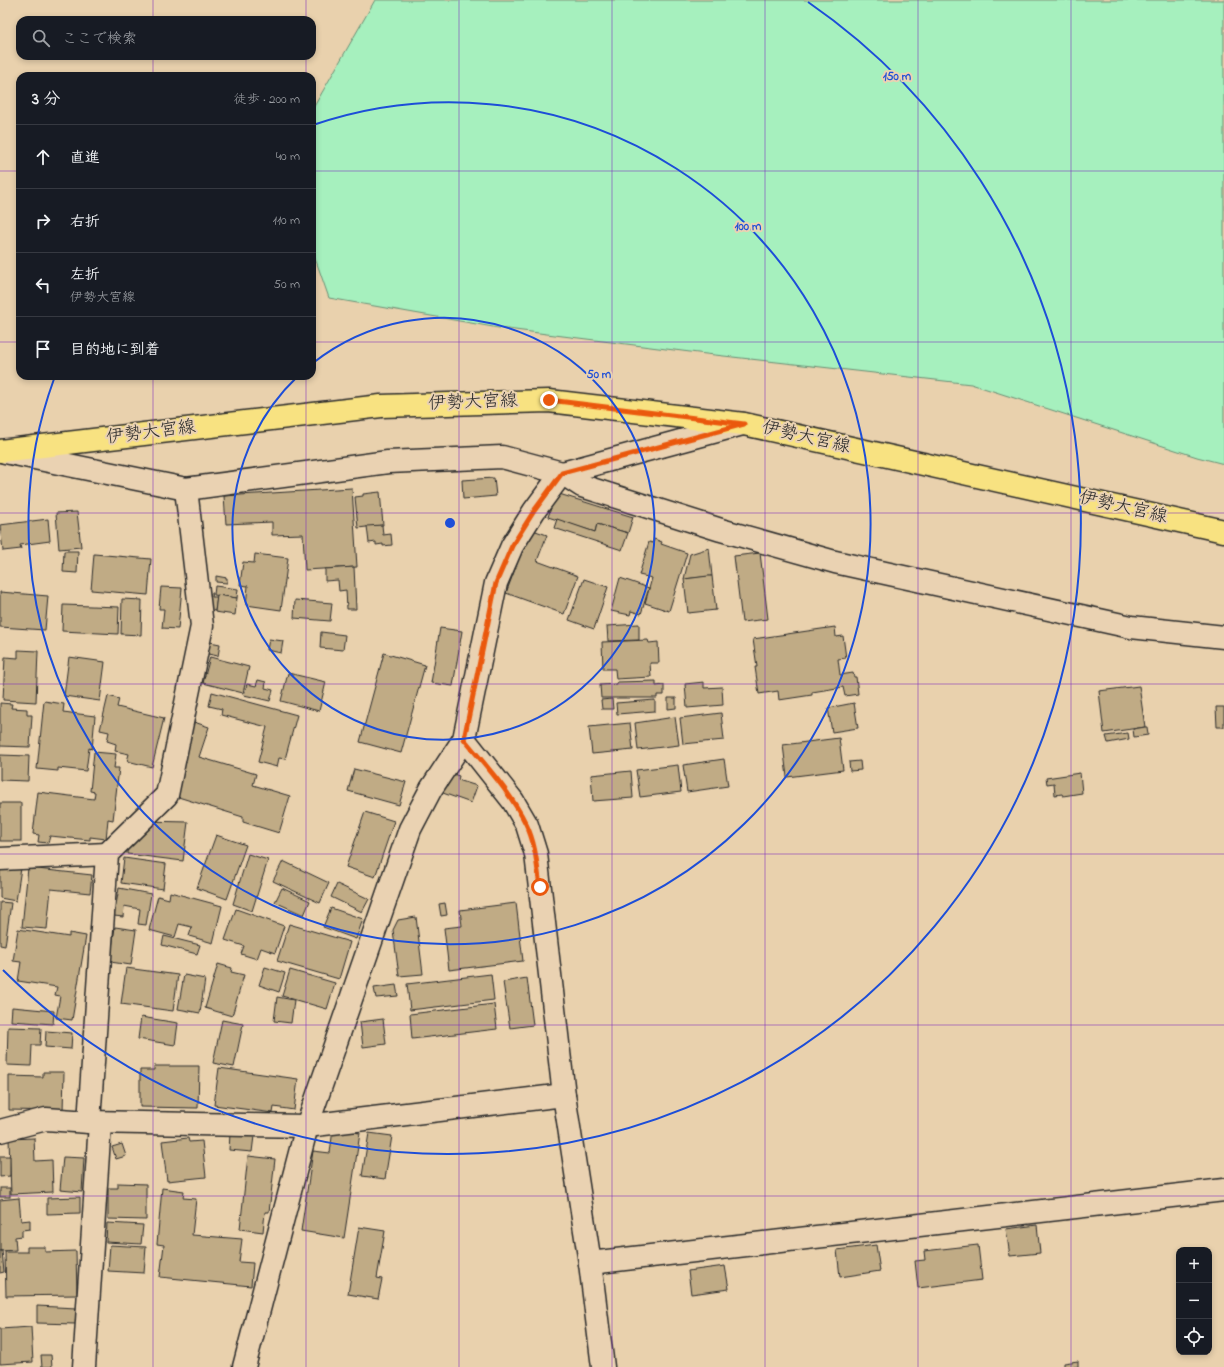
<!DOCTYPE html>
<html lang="ja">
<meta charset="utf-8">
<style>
:root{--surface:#171b24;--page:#242831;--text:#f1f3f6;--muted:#9ea1a6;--line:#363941}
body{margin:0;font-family:"Indie Flower","Klee One",sans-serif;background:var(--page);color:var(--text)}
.controls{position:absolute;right:12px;bottom:12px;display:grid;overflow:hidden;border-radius:8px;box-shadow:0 2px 6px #0003}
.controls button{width:36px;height:36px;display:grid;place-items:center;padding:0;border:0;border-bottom:1px solid var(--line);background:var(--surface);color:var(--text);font:20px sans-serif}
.stop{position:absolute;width:12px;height:12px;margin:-9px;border:3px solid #ea580c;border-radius:50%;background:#fff}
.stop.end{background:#ea580c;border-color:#fff;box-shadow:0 1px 4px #0008}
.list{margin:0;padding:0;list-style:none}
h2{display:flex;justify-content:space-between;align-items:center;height:52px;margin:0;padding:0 16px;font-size:17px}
h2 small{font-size:13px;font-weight:400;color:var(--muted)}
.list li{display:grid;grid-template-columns:26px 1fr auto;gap:12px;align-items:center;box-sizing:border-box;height:64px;padding:0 16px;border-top:1px solid var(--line)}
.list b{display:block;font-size:15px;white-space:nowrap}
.list p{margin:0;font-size:13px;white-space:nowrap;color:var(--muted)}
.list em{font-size:13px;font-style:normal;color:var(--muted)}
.icon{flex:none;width:22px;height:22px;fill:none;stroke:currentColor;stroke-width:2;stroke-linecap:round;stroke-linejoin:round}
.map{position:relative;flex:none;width:1224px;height:1367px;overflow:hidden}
.search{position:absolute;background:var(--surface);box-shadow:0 2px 6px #0003;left:16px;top:16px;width:300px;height:44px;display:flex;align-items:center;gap:10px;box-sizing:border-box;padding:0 14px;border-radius:12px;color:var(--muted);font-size:15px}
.panel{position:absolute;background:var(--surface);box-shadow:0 2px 6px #0003;left:16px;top:72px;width:300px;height:308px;border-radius:12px}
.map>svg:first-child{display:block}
.green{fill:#a6f0be;stroke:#688e74}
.building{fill:#c0ab85;stroke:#2b2b2b}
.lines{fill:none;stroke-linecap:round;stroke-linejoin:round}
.minor-casing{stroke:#2b2b2b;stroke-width:25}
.primary-casing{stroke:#2b2b2b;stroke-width:25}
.minor{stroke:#ead2b2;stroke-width:22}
.primary{stroke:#f8e281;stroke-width:22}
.route{stroke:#ea580c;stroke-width:5}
.grid{fill:none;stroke:#7b2cbf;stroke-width:1;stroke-opacity:0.55}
.ring{fill:none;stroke:#1d4ed8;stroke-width:2}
.labels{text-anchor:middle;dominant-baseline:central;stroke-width:4;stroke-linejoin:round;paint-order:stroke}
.street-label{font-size:18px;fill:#2b2b2b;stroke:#ead2b2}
.centre{fill:#1d4ed8;stroke:#ead2b2;stroke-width:2}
.ring-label{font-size:12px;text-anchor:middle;font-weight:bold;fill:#1d4ed8;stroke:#ead2b2;stroke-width:4;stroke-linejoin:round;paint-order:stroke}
</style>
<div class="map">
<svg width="1224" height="1367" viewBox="0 0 1224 1367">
<rect width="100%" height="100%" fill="#e9d1ad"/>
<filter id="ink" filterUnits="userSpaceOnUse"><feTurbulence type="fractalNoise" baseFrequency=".025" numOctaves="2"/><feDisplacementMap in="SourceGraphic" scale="8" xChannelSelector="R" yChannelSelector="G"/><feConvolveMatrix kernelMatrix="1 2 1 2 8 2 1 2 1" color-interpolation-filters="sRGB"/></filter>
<g filter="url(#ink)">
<path class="green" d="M 375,0 L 1224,0 L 1224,464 L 1197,457 L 971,384 L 706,354 L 499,328 L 329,298 L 315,258 L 312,218 L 312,110 Z"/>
<g class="building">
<path d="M 494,478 L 496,496 L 463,499 L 462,480 Z"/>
<path d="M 352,488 L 357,567 L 305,570 L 303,534 L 272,535 L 272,522 L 226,524 L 224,496 Z"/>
<path d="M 380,492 L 383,525 L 358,528 L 355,497 L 363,496 L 363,494 Z"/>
<path d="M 556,493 L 633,517 L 628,533 L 597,524 L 595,532 L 548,517 Z"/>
<path d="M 77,512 L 81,547 L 59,549 L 56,513 Z"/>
<path d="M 48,519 L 50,541 L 20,545 L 21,549 L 3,551 L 0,525 Z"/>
<path d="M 557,519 L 595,532 L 597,524 L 628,533 L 622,550 L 554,528 Z"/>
<path d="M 382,525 L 383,535 L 391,534 L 392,545 L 383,546 L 383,544 L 376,545 L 376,542 L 369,543 L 367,526 Z"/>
<path d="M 530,529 L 547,535 L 537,561 L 578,576 L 564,614 L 506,593 Z"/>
<path d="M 654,539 L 662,542 L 661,544 L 687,553 L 669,611 L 645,603 L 652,578 L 639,575 L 649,542 L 653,543 Z"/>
<path d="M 709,548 L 712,576 L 684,579 L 690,554 Z"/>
<path d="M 64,551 L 78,551 L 77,573 L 63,572 Z"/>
<path d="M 760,553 L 768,619 L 742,622 L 734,556 Z"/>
<path d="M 94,554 L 151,559 L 148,595 L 91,590 Z"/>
<path d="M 255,554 L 288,558 L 281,610 L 246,605 L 248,586 L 240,585 L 243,562 L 254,563 Z"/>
<path d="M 354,567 L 356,609 L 347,609 L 346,590 L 339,591 L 338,580 L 325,581 L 325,569 Z"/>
<path d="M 216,576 L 227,578 L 227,583 L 216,582 Z"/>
<path d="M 708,576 L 712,576 L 716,610 L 688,613 L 684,579 Z"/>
<path d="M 620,578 L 649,588 L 641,614 L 631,611 L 630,615 L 611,611 Z"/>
<path d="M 584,579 L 608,587 L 594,629 L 569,620 Z"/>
<path d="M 215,586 L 238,589 L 237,598 L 214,595 Z"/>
<path d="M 161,587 L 182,588 L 178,629 L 162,628 L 164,609 L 159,609 Z"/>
<path d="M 0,592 L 48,596 L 45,630 L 0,627 Z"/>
<path d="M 211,593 L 213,593 L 212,597 L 217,597 L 215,611 L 208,610 Z"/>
<path d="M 217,595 L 237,598 L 235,615 L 215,612 Z"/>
<path d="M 122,599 L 142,600 L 141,635 L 121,634 Z"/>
<path d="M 295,600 L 332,603 L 330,621 L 294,618 Z"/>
<path d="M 63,605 L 119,607 L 118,634 L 62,631 Z"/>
<path d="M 639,624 L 639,640 L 608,641 L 607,626 Z"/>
<path d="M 835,627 L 836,637 L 843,636 L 846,658 L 838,659 L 840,675 L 853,673 L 854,677 L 856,677 L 858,694 L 845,696 L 843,687 L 812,692 L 812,695 L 779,700 L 778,691 L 759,694 L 755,667 L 757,667 L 753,639 Z"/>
<path d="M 440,628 L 462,631 L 453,686 L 431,683 Z"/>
<path d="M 321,632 L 345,635 L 343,650 L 320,648 Z"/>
<path d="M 269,639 L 283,641 L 281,653 L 267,650 Z"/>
<path d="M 648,640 L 649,643 L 658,642 L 659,663 L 650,663 L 651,677 L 616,679 L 615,669 L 603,669 L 602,642 Z"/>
<path d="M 210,642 L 220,644 L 218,656 L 208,654 Z"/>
<path d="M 18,650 L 38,651 L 36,702 L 3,700 L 5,657 L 18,658 Z"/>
<path d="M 384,653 L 425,665 L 401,753 L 360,742 Z"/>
<path d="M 69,657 L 105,662 L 100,701 L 64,696 Z"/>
<path d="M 210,657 L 249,667 L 243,693 L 203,683 Z"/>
<path d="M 288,673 L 326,682 L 319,711 L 281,701 Z"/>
<path d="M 258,680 L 266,682 L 265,688 L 273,690 L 270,701 L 244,695 L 247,684 L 256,686 Z"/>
<path d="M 656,681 L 656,686 L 664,685 L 664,695 L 657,695 L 657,698 L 601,698 L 600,685 L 617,684 L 617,682 Z"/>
<path d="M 704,682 L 704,688 L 722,687 L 723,705 L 687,708 L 685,684 Z"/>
<path d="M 1139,686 L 1145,727 L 1104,733 L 1099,691 Z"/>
<path d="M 212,692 L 297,715 L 285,759 L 279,758 L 277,767 L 258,762 L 267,727 L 221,715 L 222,709 L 209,706 Z"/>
<path d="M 108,696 L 119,699 L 117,707 L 164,718 L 152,767 L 127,761 L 129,754 L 115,751 L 116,744 L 107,741 L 109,732 L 100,730 Z"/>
<path d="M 668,698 L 676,698 L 676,708 L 668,709 Z"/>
<path d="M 612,699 L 613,709 L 602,709 L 601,700 Z"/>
<path d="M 655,700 L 655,711 L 617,714 L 616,703 Z"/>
<path d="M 44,701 L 64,704 L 63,712 L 95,716 L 92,749 L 89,748 L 86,771 L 58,768 L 58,771 L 37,769 Z"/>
<path d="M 0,703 L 12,704 L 11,708 L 27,709 L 27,715 L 32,715 L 30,747 L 0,746 Z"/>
<path d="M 854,703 L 858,728 L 832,732 L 828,708 Z"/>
<path d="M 1216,707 L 1224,707 L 1224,727 L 1217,727 Z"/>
<path d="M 721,713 L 724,740 L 683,744 L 680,718 Z"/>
<path d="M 675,717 L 679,745 L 638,750 L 635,723 Z"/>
<path d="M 191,721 L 209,727 L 199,757 L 256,774 L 253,785 L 290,796 L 279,833 L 243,822 L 243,817 L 175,796 Z"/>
<path d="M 630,723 L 633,750 L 592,754 L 589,727 Z"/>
<path d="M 1145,727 L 1147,727 L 1148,735 L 1134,737 L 1133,729 Z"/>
<path d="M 1128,733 L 1129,739 L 1108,743 L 1106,736 Z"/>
<path d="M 839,738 L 843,770 L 787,777 L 783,745 Z"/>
<path d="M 94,752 L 116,754 L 114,768 L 119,768 L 113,820 L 108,819 L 106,839 L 90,837 L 90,840 L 50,836 L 48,843 L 38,842 L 39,835 L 33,834 L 38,792 L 94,799 L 95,792 L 90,791 Z"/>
<path d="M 0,755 L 29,756 L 28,781 L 0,780 Z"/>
<path d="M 724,759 L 728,786 L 687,792 L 683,765 Z"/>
<path d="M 860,761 L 861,770 L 850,771 L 849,762 Z"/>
<path d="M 678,765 L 681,792 L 640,797 L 636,770 Z"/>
<path d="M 354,769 L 406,782 L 399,805 L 348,791 Z"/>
<path d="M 631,771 L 633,798 L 593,801 L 591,775 Z"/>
<path d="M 447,772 L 459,776 L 458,780 L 477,786 L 471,803 L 440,792 Z"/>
<path d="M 1080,773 L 1082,793 L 1063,796 L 1062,794 L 1055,795 L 1054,783 L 1047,784 L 1046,778 Z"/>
<rect x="0" y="803" width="21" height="38"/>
<path d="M 365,812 L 394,821 L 375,877 L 346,867 Z"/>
<path d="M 143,821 L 188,822 L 183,861 L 127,854 L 127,842 Z"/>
<path d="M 216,835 L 246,845 L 227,899 L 197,888 Z"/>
<path d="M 248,854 L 268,860 L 252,911 L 233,904 Z"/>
<path d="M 124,858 L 166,864 L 163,889 L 121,883 Z"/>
<path d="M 283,861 L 329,883 L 320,903 L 273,881 Z"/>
<path d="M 0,865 L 21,868 L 16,901 L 0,898 Z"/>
<path d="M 28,868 L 92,875 L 90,893 L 51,889 L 47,929 L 22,927 Z"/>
<path d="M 337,884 L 369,899 L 362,912 L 331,897 Z"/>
<path d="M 119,888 L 151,894 L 146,925 L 138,924 L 140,909 L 124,906 L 123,917 L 114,916 Z"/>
<path d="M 282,888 L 310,901 L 304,915 L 275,902 Z"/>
<path d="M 170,892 L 222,906 L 213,943 L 189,936 L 192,927 L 179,924 L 175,937 L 149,930 L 158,896 L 169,899 Z"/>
<path d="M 0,902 L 11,903 L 5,946 L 0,945 Z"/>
<path d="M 445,903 L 447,915 L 441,916 L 439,904 Z"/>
<path d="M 516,903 L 523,961 L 449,970 L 444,928 L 462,926 L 460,910 Z"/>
<path d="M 331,908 L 363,919 L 356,939 L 323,927 Z"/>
<path d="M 236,909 L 284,926 L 275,953 L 261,948 L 257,959 L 241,954 L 244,946 L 225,940 Z"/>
<path d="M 416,917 L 423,974 L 399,976 L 393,930 L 398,920 Z"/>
<path d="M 289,924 L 350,942 L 339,979 L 277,961 Z"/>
<path d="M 115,927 L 136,930 L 131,965 L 110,962 Z"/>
<path d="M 18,929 L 69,937 L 69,933 L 86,936 L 72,1020 L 56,1018 L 60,996 L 55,995 L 57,987 L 18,981 L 21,962 L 13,961 Z"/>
<path d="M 164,936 L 200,945 L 197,954 L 162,945 Z"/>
<path d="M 218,964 L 232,968 L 231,972 L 244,975 L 232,1016 L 205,1008 Z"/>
<path d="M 265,967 L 285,973 L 279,992 L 259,985 Z"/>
<path d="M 126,968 L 178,975 L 173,1011 L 121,1004 Z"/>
<path d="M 290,970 L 335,983 L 327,1009 L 282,996 Z"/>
<path d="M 491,974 L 494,1000 L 410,1010 L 407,984 Z"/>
<path d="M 184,975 L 205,979 L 200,1013 L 178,1009 Z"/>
<path d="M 527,978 L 533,1025 L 510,1028 L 503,982 Z"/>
<path d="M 396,985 L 398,996 L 376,998 L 374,988 Z"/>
<path d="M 277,997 L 294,1000 L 291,1023 L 274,1021 Z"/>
<path d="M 494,1004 L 497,1029 L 412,1039 L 410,1014 Z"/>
<path d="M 12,1007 L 54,1011 L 53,1024 L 11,1021 Z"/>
<path d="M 141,1017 L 178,1023 L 175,1045 L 138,1039 Z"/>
<path d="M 383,1019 L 386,1044 L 363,1047 L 360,1022 Z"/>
<path d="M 222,1020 L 243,1024 L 234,1067 L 213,1063 Z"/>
<path d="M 8,1027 L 41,1028 L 40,1045 L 32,1045 L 31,1066 L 7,1065 Z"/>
<path d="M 46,1031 L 72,1033 L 71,1049 L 45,1047 Z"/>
<path d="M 154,1066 L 199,1066 L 198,1108 L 140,1107 L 140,1070 L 154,1070 Z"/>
<path d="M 219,1068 L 298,1079 L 294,1110 L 274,1107 L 273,1113 L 214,1105 Z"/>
<path d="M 43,1072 L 64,1072 L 63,1111 L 9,1110 L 9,1076 L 43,1077 Z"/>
<path d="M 333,1129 L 360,1133 L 344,1238 L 301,1231 L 313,1151 L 330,1153 Z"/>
<path d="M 369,1133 L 392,1136 L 385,1179 L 362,1176 Z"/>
<path d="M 230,1134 L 254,1136 L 252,1152 L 229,1150 Z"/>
<path d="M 34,1138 L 35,1161 L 52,1160 L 53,1192 L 11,1194 L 9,1139 Z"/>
<path d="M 188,1138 L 189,1142 L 202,1141 L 206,1177 L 167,1181 L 162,1141 Z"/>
<path d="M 122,1144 L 126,1156 L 116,1159 L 112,1147 Z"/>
<path d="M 0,1156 L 10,1156 L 10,1176 L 0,1177 Z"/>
<path d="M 248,1156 L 275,1159 L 269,1212 L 265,1212 L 263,1232 L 240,1229 Z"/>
<path d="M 63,1157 L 84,1158 L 82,1192 L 60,1190 Z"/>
<path d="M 118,1183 L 146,1184 L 146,1220 L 108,1219 L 108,1188 L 118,1188 Z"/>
<rect x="0" y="1188" width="10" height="9"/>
<path d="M 162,1188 L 184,1191 L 183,1198 L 196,1199 L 192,1235 L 242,1239 L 239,1262 L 253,1263 L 251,1286 L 160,1277 L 164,1245 L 157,1244 Z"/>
<path d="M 80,1197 L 80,1213 L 47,1214 L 47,1198 Z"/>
<path d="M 19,1198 L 21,1221 L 30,1220 L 30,1229 L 22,1230 L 22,1236 L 15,1237 L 16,1250 L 0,1251 L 0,1200 Z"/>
<path d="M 107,1223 L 143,1225 L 141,1244 L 106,1242 Z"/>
<path d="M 1037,1225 L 1040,1253 L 1010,1256 L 1006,1229 Z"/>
<path d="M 359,1227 L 385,1231 L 377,1278 L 382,1279 L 378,1299 L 348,1294 Z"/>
<path d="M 110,1245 L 146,1247 L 144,1273 L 108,1271 Z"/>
<path d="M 876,1245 L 880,1271 L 840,1277 L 837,1250 Z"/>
<path d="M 978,1245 L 982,1280 L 918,1288 L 915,1261 L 925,1260 L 924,1251 Z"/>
<path d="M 27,1247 L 45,1247 L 45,1252 L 76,1251 L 77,1295 L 6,1296 L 5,1252 L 27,1252 Z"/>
<path d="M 0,1251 L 2,1251 L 4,1272 L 0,1273 Z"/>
<path d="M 725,1266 L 729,1289 L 691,1294 L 688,1271 Z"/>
<path d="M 37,1306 L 76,1308 L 76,1324 L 37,1323 Z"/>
<path d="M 31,1327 L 33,1362 L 0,1364 L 0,1329 Z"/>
<path d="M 41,1355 L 51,1355 L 52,1367 L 42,1367 Z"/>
<path d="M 1078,1361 L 1078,1367 L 1064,1367 L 1064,1363 Z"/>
</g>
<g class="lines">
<g class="minor-casing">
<g id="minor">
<path d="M 5,452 L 186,489 L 388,462 L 502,457 L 562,473 L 582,486 L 721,530 L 835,562 L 1131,627 L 1224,637"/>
<path d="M 464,739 L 513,801 L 527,825 L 536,854 L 564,1095 L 590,1263 L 603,1367"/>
<path d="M 0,859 L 107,854"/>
<path d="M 89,1122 L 107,854 L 167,795 L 202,626 L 186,489"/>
<path d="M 0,1131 L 46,1119 L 89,1122 L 307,1126 L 564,1095"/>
<path d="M 590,1263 L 1224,1190"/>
<path d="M 84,1367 L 100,1123"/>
<path d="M 244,1367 L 307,1126 L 410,829 L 431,789 L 464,739 L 496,583 L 512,546 L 534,511 L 562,473 L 743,424"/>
</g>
</g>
<g class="primary-casing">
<path id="primary" d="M 0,451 L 381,406 L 549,401 L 744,424 L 1224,531"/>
</g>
<use href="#minor" class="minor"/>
<use href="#primary" class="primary"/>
</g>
</g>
<g class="lines" filter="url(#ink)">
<path class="route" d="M 540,887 C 537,866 536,844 526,824 C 511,793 486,766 464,739 L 496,583 L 512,546 L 534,511 L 562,473 L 744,424 L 549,400"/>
</g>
<path class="grid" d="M 153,0 L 153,20M 306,0 L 306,20M 459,0 L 459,1367M 612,0 L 612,1367M 765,0 L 765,1367M 918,0 L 918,1367M 1071,0 L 1071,1367M 153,56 L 153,76M 306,56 L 306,76M 0,171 L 20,171M 312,171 L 1224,171M 0,342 L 20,342M 312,342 L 1224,342M 153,376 L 153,1367M 306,376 L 306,1367M 0,513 L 1224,513M 0,684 L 1224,684M 0,854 L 1224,854M 0,1025 L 1224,1025M 0,1196 L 1224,1196"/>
<g class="ring">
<path d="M313 363A211 211 0 1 1 298 376"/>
<path d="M313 125A421 421 0 1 1 54 379"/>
<path d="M808 2A632 632 0 1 1 3 970"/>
</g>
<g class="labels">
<g class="street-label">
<text transform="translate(473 403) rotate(-2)">伊勢大宮線</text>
<text transform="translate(151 433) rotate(-7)">伊勢大宮線</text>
<text transform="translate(806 438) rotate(13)">伊勢大宮線</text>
<text transform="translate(1123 508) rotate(13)">伊勢大宮線</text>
</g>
</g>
<circle cx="450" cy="523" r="6" class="centre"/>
<g class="ring-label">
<text x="897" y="80">150 m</text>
<text x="748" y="230">100 m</text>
<text x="599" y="378">50 m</text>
</g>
</svg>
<div class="controls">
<button>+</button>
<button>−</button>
<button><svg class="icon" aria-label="locate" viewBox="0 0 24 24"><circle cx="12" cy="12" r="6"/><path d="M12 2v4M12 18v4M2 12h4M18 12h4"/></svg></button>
</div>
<div class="stop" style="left:540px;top:887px"></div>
<div class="stop end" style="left:549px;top:400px"></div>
<div class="search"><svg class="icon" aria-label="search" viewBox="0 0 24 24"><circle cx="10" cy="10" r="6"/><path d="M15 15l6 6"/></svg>ここで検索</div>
<section class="panel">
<h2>3 分<small>徒歩 · 200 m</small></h2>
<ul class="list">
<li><svg class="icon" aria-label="ahead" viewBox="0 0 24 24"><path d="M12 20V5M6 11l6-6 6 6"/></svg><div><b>直進</b></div><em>40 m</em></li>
<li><svg class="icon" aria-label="right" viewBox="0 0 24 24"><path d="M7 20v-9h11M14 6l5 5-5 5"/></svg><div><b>右折</b></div><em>110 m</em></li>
<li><svg class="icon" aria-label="left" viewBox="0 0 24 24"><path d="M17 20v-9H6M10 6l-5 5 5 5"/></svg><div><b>左折</b><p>伊勢大宮線</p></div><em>50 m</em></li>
<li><svg class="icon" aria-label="arrive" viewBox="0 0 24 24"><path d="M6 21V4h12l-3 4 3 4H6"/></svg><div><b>目的地に到着</b></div></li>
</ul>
</section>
</div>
